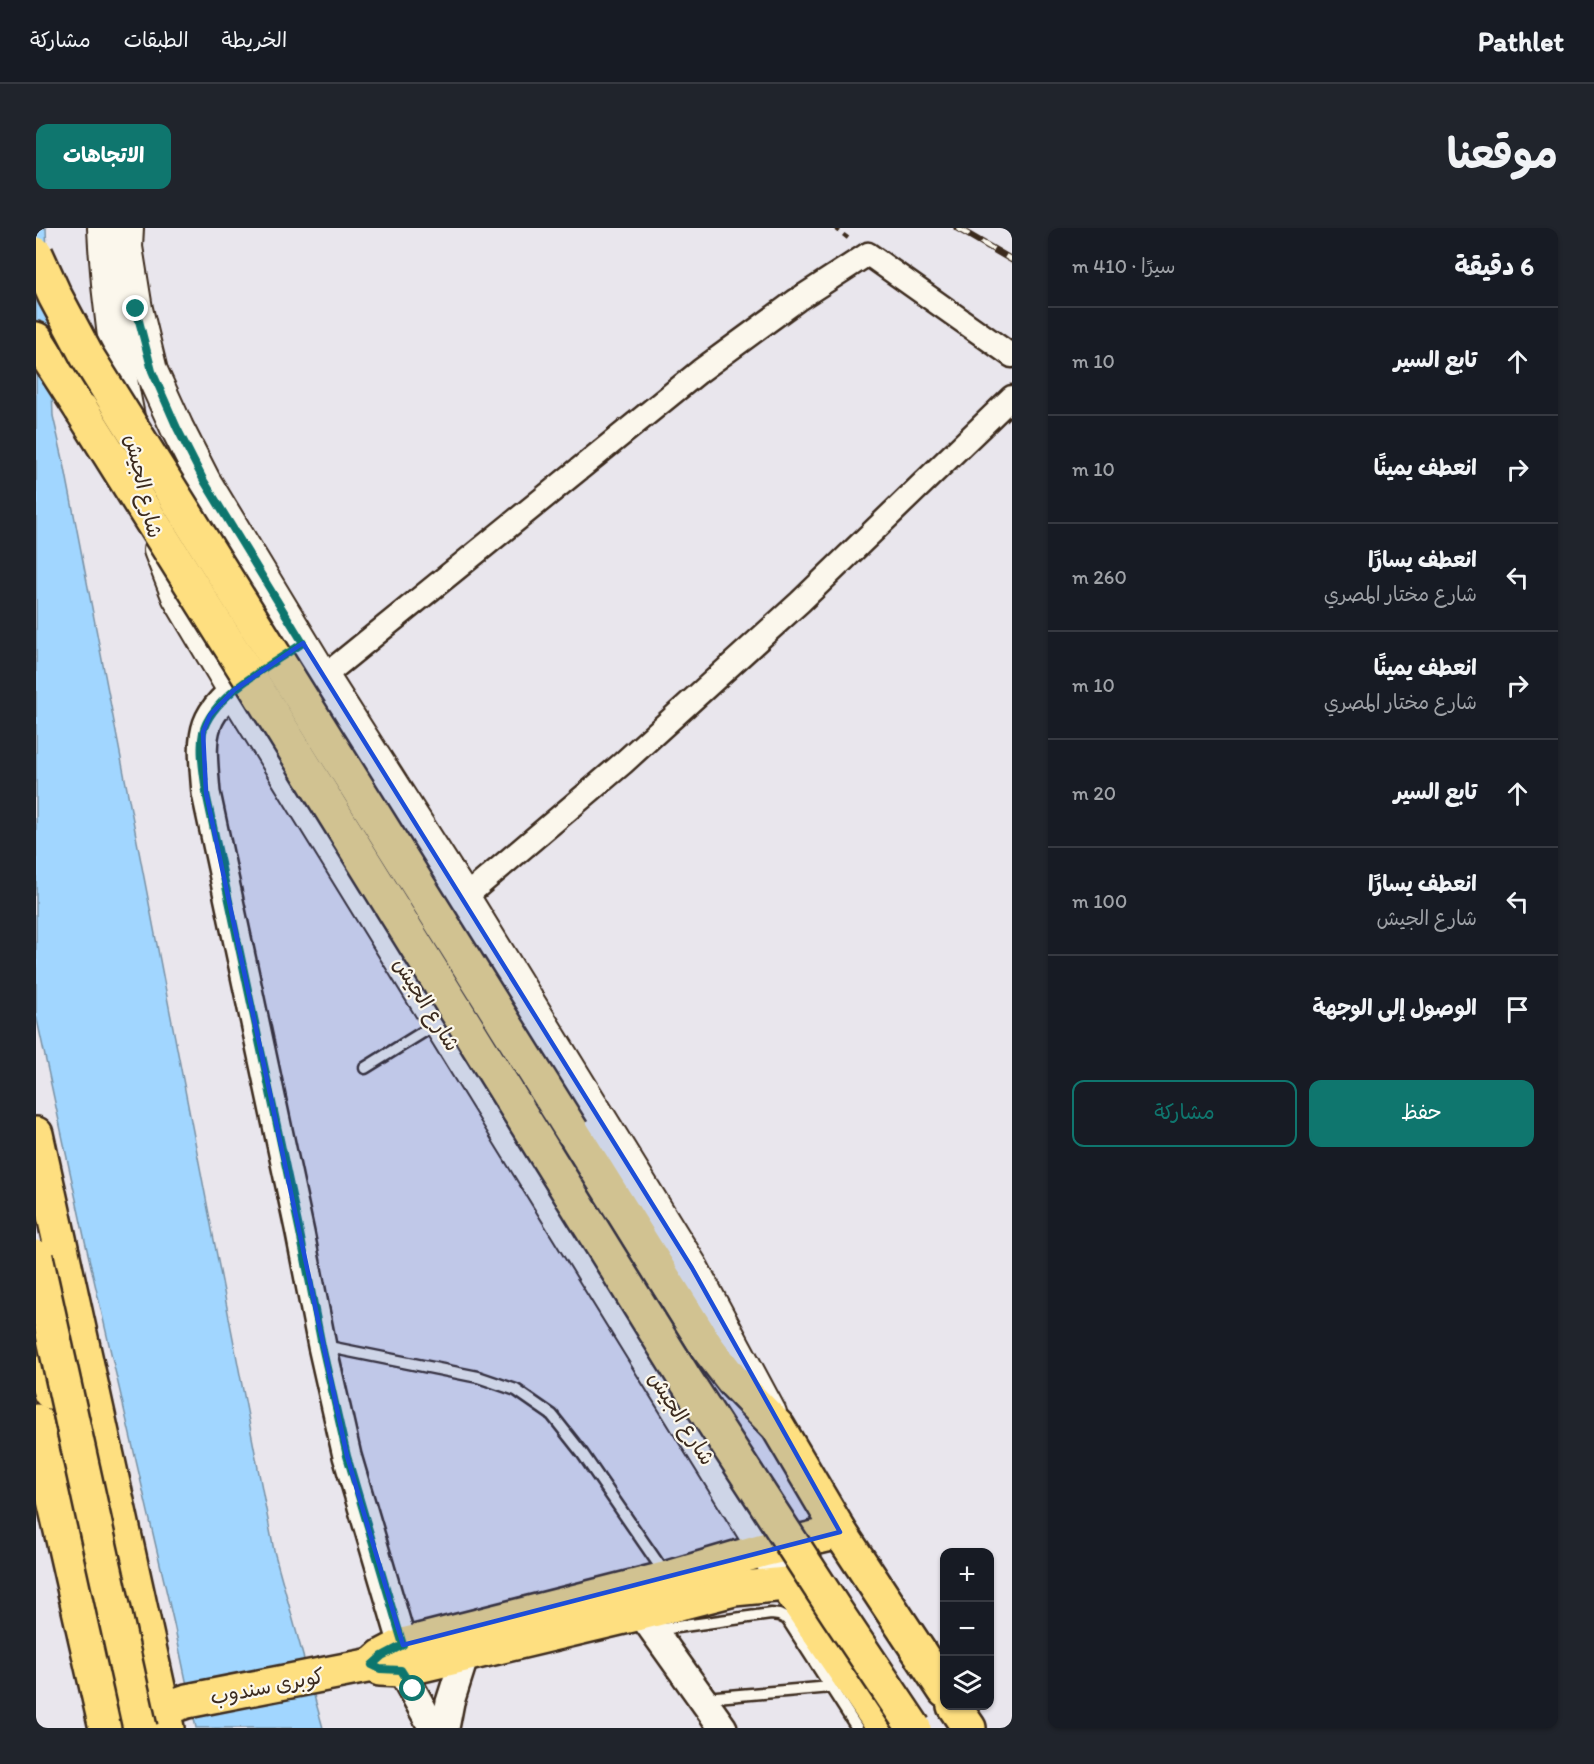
<!DOCTYPE html>
<html lang="ar">
<meta charset="utf-8">
<style>
:root{--surface:#171b24;--page:#20242c;--text:#f1f3f6;--muted:#9ea1a6;--line:#363941;--accent:#0f766e}
body{margin:0;font-family:Itim,"Playpen Sans Arabic",sans-serif;background:var(--page);color:var(--text);direction:rtl}
.controls{position:absolute;right:18px;bottom:18px;display:grid;overflow:hidden;border-radius:12px;box-shadow:0 2px 4px #0004}
.controls button{width:54px;height:54px;display:grid;place-items:center;padding:0;border:0;border-bottom:2px solid var(--line);background:var(--surface);color:var(--text);font:30px sans-serif}
.stop{position:absolute;width:18px;height:18px;margin:-14px;border:4px solid #0f766e;border-radius:50%;background:#fff}
.stop.end{background:#0f766e;border-color:#fff;box-shadow:0 2px 6px #0008}
.list{margin:0;padding:0;list-style:none}
h2{display:flex;justify-content:space-between;align-items:center;height:78px;margin:0;padding:0 24px;font-size:26px}
h2 small{font-size:20px;font-weight:400;color:var(--muted)}
.list li{display:grid;grid-template-columns:39px 1fr auto;gap:18px;align-items:center;box-sizing:border-box;height:108px;padding:0 24px;border-top:2px solid var(--line)}
.list b{display:block;font-size:22px;white-space:nowrap}
.list p{margin:0;font-size:20px;white-space:nowrap;color:var(--muted)}
.list em{font-size:20px;font-style:normal;color:var(--muted)}
.actions{display:flex;gap:12px;padding:18px 24px}
.actions a{flex:1;padding:14px 0;border:2px solid var(--accent);border-radius:12px;text-align:center;font-size:21px;color:var(--accent)}
.actions .main{background:var(--accent);color:#fff}
.icon{flex:none;width:33px;height:33px;fill:none;stroke:currentColor;stroke-width:2;stroke-linecap:round;stroke-linejoin:round}
.map{position:relative;flex:none;width:976px;height:1500px;overflow:hidden;direction:ltr;border-radius:12px}
header{display:flex;align-items:center;gap:36px;box-sizing:border-box;height:84px;padding:0 30px;background:var(--surface);border-bottom:2px solid var(--line)}
header strong{font-size:28px}
nav{display:flex;gap:33px;margin-inline-start:auto;font-size:21px}
.intro{display:flex;align-items:center;justify-content:space-between;box-sizing:border-box;height:144px;padding:0 36px}
h1{margin:0;font-size:42px}
.button{padding:15px 27px;border-radius:12px;background:var(--accent);color:#fff;font-size:21px;font-weight:700}
main{display:flex;gap:36px;padding:0 36px}
aside{flex:1;background:var(--surface);border-radius:12px;box-shadow:0 2px 4px #0004}
.map>svg:first-child{display:block}
.water{fill:#a1d6ff;stroke:#7891a5;stroke-width:1.5}
.lines{fill:none;stroke-linecap:round;stroke-linejoin:round}
.service-casing{stroke:#3b2a1e;stroke-width:15}
.minor-casing{stroke:#3b2a1e;stroke-width:27}
.tertiary-casing{stroke:#3b2a1e;stroke-width:32}
.secondary-casing{stroke:#3b2a1e;stroke-width:36}
.primary-casing{stroke:#3b2a1e;stroke-width:38}
.trunk-casing{stroke:#3b2a1e;stroke-width:38}
.path{stroke:#3b2a1e;stroke-width:4;stroke-dasharray:6 4.5;stroke-linecap:butt}
.service{stroke:#fbf7ec;stroke-width:10}
.minor{stroke:#fbf7ec;stroke-width:22}
.tertiary{stroke:#fbf7ec;stroke-width:27}
.secondary{stroke:#fbf7ec;stroke-width:32}
.primary{stroke:#fedf80;stroke-width:33}
.trunk{stroke:#fedf80;stroke-width:33}
.rail-casing{stroke:#3b2a1e;stroke-width:7}
.rail{stroke:#fbf7ec;stroke-width:4.5;stroke-dasharray:14;stroke-linecap:butt}
.primary-bridge-casing{stroke:#3b2a1e;stroke-width:38;stroke-linecap:butt}
.trunk-bridge-casing{stroke:#3b2a1e;stroke-width:38;stroke-linecap:butt}
.primary-bridge{stroke:#fedf80;stroke-width:33}
.trunk-bridge{stroke:#fedf80;stroke-width:33}
.route{stroke:#0f766e;stroke-width:8}
.marked{fill:#1d4ed8;fill-opacity:0.2;stroke:#1d4ed8;stroke-width:4.5;stroke-linejoin:round}
.labels{text-anchor:middle;dominant-baseline:central;stroke-width:4.5;stroke-linejoin:round;paint-order:stroke}
.street-label{font-size:21px;fill:#3b2a1e;stroke:#fbf7ec}
</style>
<header>
<strong>Pathlet</strong>
<nav><a>الخريطة</a><a>الطبقات</a><a>مشاركة</a></nav>
</header>
<div class="intro"><h1>موقعنا</h1><a class="button">الاتجاهات</a></div>
<main>
<aside>
<h2>6 دقيقة<small>سيرًا · 410 m</small></h2>
<ul class="list">
<li><svg class="icon" aria-label="ahead" viewBox="0 0 24 24"><path d="M12 20V5M6 11l6-6 6 6"/></svg><div><b>تابع السير</b></div><em>10 m</em></li>
<li><svg class="icon" aria-label="right" viewBox="0 0 24 24"><path d="M7 20v-9h11M14 6l5 5-5 5"/></svg><div><b>انعطف يمينًا</b></div><em>10 m</em></li>
<li><svg class="icon" aria-label="left" viewBox="0 0 24 24"><path d="M17 20v-9H6M10 6l-5 5 5 5"/></svg><div><b>انعطف يسارًا</b><p>شارع مختار المصري</p></div><em>260 m</em></li>
<li><svg class="icon" aria-label="right" viewBox="0 0 24 24"><path d="M7 20v-9h11M14 6l5 5-5 5"/></svg><div><b>انعطف يمينًا</b><p>شارع مختار المصري</p></div><em>10 m</em></li>
<li><svg class="icon" aria-label="ahead" viewBox="0 0 24 24"><path d="M12 20V5M6 11l6-6 6 6"/></svg><div><b>تابع السير</b></div><em>20 m</em></li>
<li><svg class="icon" aria-label="left" viewBox="0 0 24 24"><path d="M17 20v-9H6M10 6l-5 5 5 5"/></svg><div><b>انعطف يسارًا</b><p>شارع الجيش</p></div><em>100 m</em></li>
<li><svg class="icon" aria-label="arrive" viewBox="0 0 24 24"><path d="M6 21V4h12l-3 4 3 4H6"/></svg><div><b>الوصول إلى الوجهة</b></div></li>
</ul>
<div class="actions"><a class="main">حفظ</a><a>مشاركة</a></div>
</aside>
<div class="map">
<svg width="976" height="1500" viewBox="0 0 976 1500">
<rect width="100%" height="100%" fill="#e9e6ed"/>
<filter id="ink" filterUnits="userSpaceOnUse"><feTurbulence type="fractalNoise" baseFrequency=".0167" numOctaves="2"/><feDisplacementMap in="SourceGraphic" scale="12" xChannelSelector="R" yChannelSelector="G"/><feConvolveMatrix kernelMatrix="1 2 1 2 8 2 1 2 1" color-interpolation-filters="sRGB"/></filter>
<g filter="url(#ink)">
<path class="water" d="M 0,0 L 10,0 L 17,188 L 29,240 L 238,1323 L 287,1500 L 160,1500 L 138,1396 L 49,1013 L 0,787 Z"/>
<g class="lines">
<g class="service-casing">
<g id="service">
<path d="M 329,840 L 400,796"/>
<path d="M 288,1118 L 442,1149 L 480,1162 L 516,1187 L 546,1225 L 630,1347"/>
<path d="M 619,1402 L 735,1386 L 743,1387 L 751,1391 L 821,1500"/>
<path d="M 669,1470 L 795,1459"/>
</g>
</g>
<g class="minor-casing">
<g id="minor">
<path d="M 287,449 L 664,143 L 761,72 L 832,26 L 976,128"/>
<path d="M 428,670 L 587,535 L 764,374 L 976,169"/>
</g>
</g>
<g class="tertiary-casing">
<g id="tertiary">
<path d="M 215,450 C 161,487 165,504 170,565 L 264,1005 L 286,1118 L 311,1228 L 367,1417"/>
<path d="M 605,1385 L 687,1500"/>
<path d="M 365,1442 L 397,1500"/>
<path d="M 409,1500 L 414,1474 L 429,1427"/>
</g>
</g>
<g class="secondary-casing">
<g id="secondary">
<path d="M 68,0 C 71,64 79,126 92,189"/>
<path d="M 91,0 L 90,19 L 100,81 L 115,143 L 141,200 L 168,253 L 287,449 L 428,670 L 656,1040 L 734,1185"/>
<path d="M 124,322 L 142,368 L 198,462 L 750,1356"/>
</g>
</g>
<g class="primary-casing">
<g id="primary">
<path d="M 0,111 L 45,181"/>
<path d="M 536,903 L 671,1119 L 698,1154 L 742,1199 L 804,1304 L 909,1463"/>
<path d="M 0,1107 L 14,1164"/>
<path d="M 336,1437 L 344,1441 L 365,1442 L 605,1385 L 698,1361 L 750,1356 L 848,1500"/>
<path d="M 336,1437 L 346,1428 L 367,1417 L 632,1350 L 727,1322 L 804,1304"/>
<path d="M 918,1478 L 933,1500"/>
<path d="M 101,1490 L 151,1473 L 336,1437"/>
</g>
</g>
<g class="trunk-casing">
<g id="trunk">
<path d="M 0,906 L 131,1500"/>
<path d="M 0,1193 L 70,1500"/>
</g>
</g>
<path class="path" d="M 799,0 L 813,11"/>
<use href="#service" class="service"/>
<use href="#minor" class="minor"/>
<use href="#tertiary" class="tertiary"/>
<use href="#secondary" class="secondary"/>
<use href="#primary" class="primary"/>
<use href="#trunk" class="trunk"/>
<g class="rail-casing">
<path id="rail" d="M 921,0 L 976,32"/>
</g>
<use href="#rail" class="rail"/>
<g class="primary-bridge-casing">
<g id="primary-bridge">
<path d="M 0,26 L 19,68 L 51,128 L 536,903"/>
<path d="M 45,181 L 206,437 L 649,1151 L 801,1385 L 878,1500"/>
</g>
</g>
<g class="trunk-bridge-casing">
<path id="trunk-bridge" d="M 0,1029 L 104,1500"/>
</g>
<use href="#primary-bridge" class="primary-bridge"/>
<use href="#trunk-bridge" class="trunk-bridge"/>
</g>
</g>
<g class="lines" filter="url(#ink)">
<path class="route" d="M 100,81 L 116,143 L 141,200 L 168,253 L 267,415 C 237,436 176,467 167,504 C 163,523 168,546 170,565 L 264,1005 L 286,1118 L 311,1228 L 367,1417 L 346,1428 L 336,1437 L 344,1441 L 365,1442 L 377,1461"/>
</g>
<path class="marked" d="M 267,415 L 656,1040 L 804,1304 L 367,1417 L 311,1228 L 170,565 L 167,504 L 174,487 L 198,462 Z"/>
<g class="labels">
<g class="street-label">
<text transform="translate(108 258) rotate(77)">شارع الجيش</text>
<text transform="translate(391 776) rotate(58)">شارع الجيش</text>
<text transform="translate(646 1190) rotate(58)">شارع الجيش</text>
<text transform="translate(231 1458) rotate(-11)">كوبرى سندوب</text>
</g>
</g>
</svg>
<div class="controls">
<button>+</button>
<button>−</button>
<button><svg class="icon" aria-label="layers" viewBox="0 0 24 24"><path d="M12 4l9 5-9 5-9-5zM3 14l9 5 9-5"/></svg></button>
</div>
<div class="stop" style="left:377px;top:1461px"></div>
<div class="stop end" style="left:100px;top:81px"></div>
</div>
</main>
